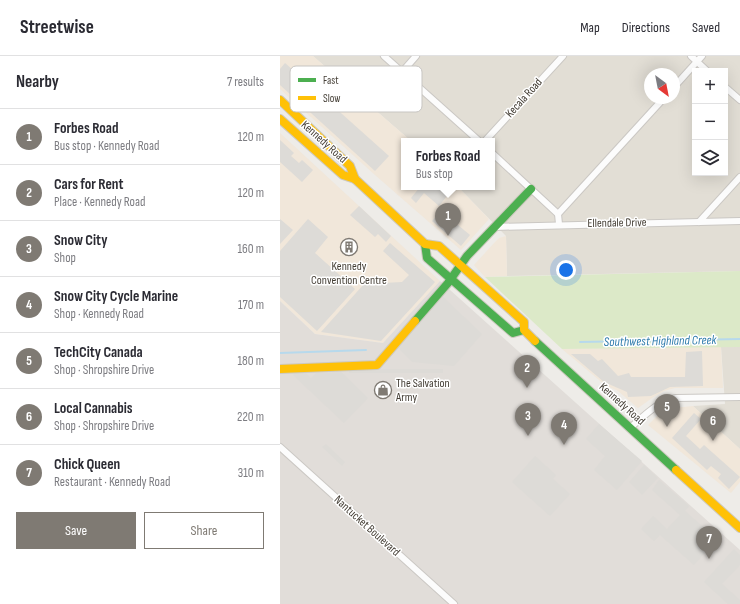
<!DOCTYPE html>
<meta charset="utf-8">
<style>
:root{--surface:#fff;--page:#f2f2f3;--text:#2b2b33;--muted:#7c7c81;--line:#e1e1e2;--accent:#7f7a73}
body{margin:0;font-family:"Sofia Sans Condensed",sans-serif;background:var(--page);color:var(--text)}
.controls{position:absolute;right:12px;top:12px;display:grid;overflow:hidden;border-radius:0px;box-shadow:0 4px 16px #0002}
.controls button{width:36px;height:36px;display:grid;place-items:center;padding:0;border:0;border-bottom:1px solid var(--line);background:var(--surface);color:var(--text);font:20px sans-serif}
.compass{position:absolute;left:364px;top:12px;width:36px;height:36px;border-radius:50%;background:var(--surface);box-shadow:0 4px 16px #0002;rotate:148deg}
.you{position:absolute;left:286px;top:214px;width:14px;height:14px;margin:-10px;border:3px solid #fff;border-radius:50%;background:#1a73e8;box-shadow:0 0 0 6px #1a73e833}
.badge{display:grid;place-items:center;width:26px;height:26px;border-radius:50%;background:var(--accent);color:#fff;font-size:13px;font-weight:700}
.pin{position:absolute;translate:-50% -33px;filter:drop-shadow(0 1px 2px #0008)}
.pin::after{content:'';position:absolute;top:21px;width:14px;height:12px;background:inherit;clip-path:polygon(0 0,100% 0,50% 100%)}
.popup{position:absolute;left:121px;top:82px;width:94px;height:52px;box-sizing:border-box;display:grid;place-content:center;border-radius:0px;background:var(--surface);filter:drop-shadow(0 1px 3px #0005);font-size:13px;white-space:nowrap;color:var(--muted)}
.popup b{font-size:15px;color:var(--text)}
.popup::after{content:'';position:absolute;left:50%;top:100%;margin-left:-8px;border:8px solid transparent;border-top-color:var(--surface)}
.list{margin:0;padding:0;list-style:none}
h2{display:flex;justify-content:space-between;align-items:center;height:52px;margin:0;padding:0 16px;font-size:17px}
h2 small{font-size:13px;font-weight:400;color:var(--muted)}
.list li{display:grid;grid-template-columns:26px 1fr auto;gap:12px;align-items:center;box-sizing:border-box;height:56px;padding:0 16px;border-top:1px solid var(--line)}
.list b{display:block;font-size:15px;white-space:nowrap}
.list p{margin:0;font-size:13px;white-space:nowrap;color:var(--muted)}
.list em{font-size:13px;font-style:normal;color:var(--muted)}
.actions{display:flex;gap:8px;padding:12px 16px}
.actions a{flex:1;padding:9px 0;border:1px solid var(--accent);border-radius:0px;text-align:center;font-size:14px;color:var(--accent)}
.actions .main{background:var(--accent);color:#fff}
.icon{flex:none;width:22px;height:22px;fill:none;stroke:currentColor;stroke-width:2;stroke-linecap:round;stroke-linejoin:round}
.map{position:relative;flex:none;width:460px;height:548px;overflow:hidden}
header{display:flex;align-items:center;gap:24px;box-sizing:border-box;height:56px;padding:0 20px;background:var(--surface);border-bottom:1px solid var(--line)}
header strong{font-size:19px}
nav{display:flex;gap:22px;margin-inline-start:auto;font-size:14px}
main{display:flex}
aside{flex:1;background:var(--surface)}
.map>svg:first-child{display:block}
.residential{fill:#e2ded5;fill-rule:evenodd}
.commercial{fill:#f1e7da}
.industrial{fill:#e1ddd9}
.green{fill:#dce9c8}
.parking{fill:#dddbd7}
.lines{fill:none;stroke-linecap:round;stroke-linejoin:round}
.stream{stroke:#b7d9ec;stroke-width:2}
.street-casing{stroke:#cbc8c4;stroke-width:8}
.fast-casing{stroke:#cdc9bf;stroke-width:10}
.slow-casing{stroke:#cdc9bf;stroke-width:10}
.street{stroke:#fcfcfc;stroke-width:6}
.fast{stroke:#4caf50;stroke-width:8}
.slow{stroke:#ffc107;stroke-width:8}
.labels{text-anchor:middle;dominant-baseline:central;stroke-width:3;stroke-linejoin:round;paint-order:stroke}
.street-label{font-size:12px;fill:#433d34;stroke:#fff}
.poi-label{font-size:12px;fill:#433d34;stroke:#fff}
.water-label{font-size:13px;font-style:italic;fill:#307cad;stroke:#fff}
.key{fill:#fff;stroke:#c7c5c2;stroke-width:1}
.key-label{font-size:11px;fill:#433d34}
</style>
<header>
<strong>Streetwise</strong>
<nav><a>Map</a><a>Directions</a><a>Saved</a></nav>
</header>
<main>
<aside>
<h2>Nearby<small>7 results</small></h2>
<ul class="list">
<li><span class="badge">1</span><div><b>Forbes Road</b><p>Bus stop · Kennedy Road</p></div><em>120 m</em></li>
<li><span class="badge">2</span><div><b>Cars for Rent</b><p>Place · Kennedy Road</p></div><em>120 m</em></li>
<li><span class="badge">3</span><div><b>Snow City</b><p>Shop</p></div><em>160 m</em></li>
<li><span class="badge">4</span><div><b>Snow City Cycle Marine</b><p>Shop · Kennedy Road</p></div><em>170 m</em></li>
<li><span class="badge">5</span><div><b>TechCity Canada</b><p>Shop · Shropshire Drive</p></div><em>180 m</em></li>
<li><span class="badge">6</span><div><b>Local Cannabis</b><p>Shop · Shropshire Drive</p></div><em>220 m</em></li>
<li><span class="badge">7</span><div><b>Chick Queen</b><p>Restaurant · Kennedy Road</p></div><em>310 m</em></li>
</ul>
<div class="actions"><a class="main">Save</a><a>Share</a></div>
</aside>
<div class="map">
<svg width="460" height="548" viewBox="0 0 460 548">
<rect width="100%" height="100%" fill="#eeece8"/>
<g class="residential">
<path d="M 33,0 L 460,0 L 460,215 L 227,220 L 226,180 L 181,134 L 184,131 L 212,131 L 212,85 L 131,85 ZM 415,15 L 445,15 L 445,117 L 415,117 ZM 370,18 L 394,18 L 394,42 L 370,42 Z"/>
<path d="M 441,291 L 460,291 L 460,393 L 413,350 L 445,348 Z"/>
</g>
<g class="commercial">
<path d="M 0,0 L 33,0 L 131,85 L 124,85 L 124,131 L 184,131 L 181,134 L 209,163 L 181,194 L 95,119 L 0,33 Z"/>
<path d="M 0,77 L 160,225 L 103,287 L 35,278 L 0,245 Z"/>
<path d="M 226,180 L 227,220 L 205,221 L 194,209 L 215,186 L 219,182 Z"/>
<path d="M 441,291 L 443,332 L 395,332 L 384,335 L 375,340 L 358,352 L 338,335 L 325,329 L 282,293 Z"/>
<path d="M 413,350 L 460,393 L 460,426 L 451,437 L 368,369 L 379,358 L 393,352 Z"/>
</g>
<path class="industrial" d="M 160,225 L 460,494 L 460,548 L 0,548 L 0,245 L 35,278 L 103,287 Z"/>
<path class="green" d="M 460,215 L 460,291 L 282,293 L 205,221 Z"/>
<g class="parking">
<path d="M 5,7 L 109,100 L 95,115 L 0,29 L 0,13 Z"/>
<path d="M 0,84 L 14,97 L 11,100 L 19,107 L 22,104 L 33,114 L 22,126 L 0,106 Z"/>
<path d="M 140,131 L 174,131 L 159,150 L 144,137 L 136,147 L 131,142 Z"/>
<path d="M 79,150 L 111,180 L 106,186 L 98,178 L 95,181 L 70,159 Z"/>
<path d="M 161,155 L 190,179 L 181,190 L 152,165 Z"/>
<path d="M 0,163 L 13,174 L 0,188 Z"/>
<path d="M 28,163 L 48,181 L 35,197 L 75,233 L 37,275 L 0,241 L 0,195 Z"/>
<path d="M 110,187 L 155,226 L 101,285 L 41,276 L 84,228 L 122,226 L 129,219 L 103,195 Z"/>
<path d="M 163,241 L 202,278 L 174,310 L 132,306 L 116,290 Z"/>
<path d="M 422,295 L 423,330 L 390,331 L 371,340 L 348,341 L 347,336 L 324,326 L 291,298 L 310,298 L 318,305 L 322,303 L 338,320 L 349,317 L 351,321 L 405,321 L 406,296 Z"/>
<path d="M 20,311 L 31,322 L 36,317 L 61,316 L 88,342 L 64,367 L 13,319 Z"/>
<rect x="69" y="313" width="94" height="4"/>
<path d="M 414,357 L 421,363 L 406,380 L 420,393 L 424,389 L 460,421 L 449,433 L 438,422 L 441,418 L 431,410 L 427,414 L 392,382 Z"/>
<path d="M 319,368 L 362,405 L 337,434 L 314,414 L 325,400 L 306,383 Z"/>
<path d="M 46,388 L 65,406 L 62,410 L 42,391 Z"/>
<path d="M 255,400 L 276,419 L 273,423 L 290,438 L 270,460 L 232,426 Z"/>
<path d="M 364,409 L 378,422 L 362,439 L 349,426 Z"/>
<path d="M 379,424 L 409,450 L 405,455 L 437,483 L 414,509 L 380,479 L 374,485 L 361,473 L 373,460 L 387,473 L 400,459 L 372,434 Z"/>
<path d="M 454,493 L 460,499 L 460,509 L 442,528 L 460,544 L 460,548 L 448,548 L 424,526 Z"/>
</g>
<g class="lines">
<g class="stream">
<path d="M 300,286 L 460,283"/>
<path d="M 0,297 L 86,294"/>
</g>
<g class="street-casing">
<g id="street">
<path d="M 104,0 L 199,85"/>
<path d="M 411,0 L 427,15"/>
<path d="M 122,16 L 136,0"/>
<path d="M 394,31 L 422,0"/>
<path d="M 445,31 L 460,44"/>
<path d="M 205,85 L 283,0"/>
<path d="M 212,97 L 278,158"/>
<path d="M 419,166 L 460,121"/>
<path d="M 279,168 L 278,158 L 384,42"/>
<path d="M 214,171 L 460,165"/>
<path d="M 350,372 C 364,360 378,345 396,342 L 460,341"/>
<path d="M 0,391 L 174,548"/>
</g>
</g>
<g class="fast-casing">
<g id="fast">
<path d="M 145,188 L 147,202 L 233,277 L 244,274"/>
<path d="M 135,265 L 168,227 L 187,200 L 251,133"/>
<path d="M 255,285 L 396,414"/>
</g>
</g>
<g class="slow-casing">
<g id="slow">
<path d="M 0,44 L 70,110 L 75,123"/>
<path d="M 0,63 L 63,119 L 75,123 L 145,188 L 159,190 L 244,266 L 244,274 L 255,285"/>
<path d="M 0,313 L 97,309 L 135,265"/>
<path d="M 396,414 L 460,472"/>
</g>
</g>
<use href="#street" class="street"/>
<use href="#fast" class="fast"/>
<use href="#slow" class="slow"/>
</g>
<defs>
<g id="building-ring" transform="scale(0.9)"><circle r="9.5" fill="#fff" stroke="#7f7a73" stroke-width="1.5"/><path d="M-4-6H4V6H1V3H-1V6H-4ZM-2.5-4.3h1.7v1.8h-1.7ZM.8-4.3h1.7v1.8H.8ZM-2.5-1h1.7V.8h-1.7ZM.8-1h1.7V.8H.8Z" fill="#7f7a73"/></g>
<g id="shop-ring" transform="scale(0.9)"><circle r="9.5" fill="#fff" stroke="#7f7a73" stroke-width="1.5"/><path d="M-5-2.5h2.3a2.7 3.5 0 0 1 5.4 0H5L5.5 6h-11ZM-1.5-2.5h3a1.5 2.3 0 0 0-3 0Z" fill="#7f7a73"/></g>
</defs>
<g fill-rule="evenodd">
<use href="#building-ring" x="69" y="191"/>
<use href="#shop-ring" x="103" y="334"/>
</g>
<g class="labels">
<g class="street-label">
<text transform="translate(244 42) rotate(-48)">Kecala Road</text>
<text transform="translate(44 86) rotate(42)">Kennedy Road</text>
<text transform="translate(337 167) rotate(-1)">Ellendale Drive</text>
<text transform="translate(342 348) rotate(42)">Kennedy Road</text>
<text transform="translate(87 470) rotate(42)">Nantucket Boulevard</text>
</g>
<g class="poi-label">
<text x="69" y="210">Kennedy<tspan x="69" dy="14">Convention Centre</tspan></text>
<text x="116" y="327" text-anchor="start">The Salvation<tspan x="116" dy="14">Army</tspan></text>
</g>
<g class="water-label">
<text transform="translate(380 285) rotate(-1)">Southwest Highland Creek</text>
</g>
</g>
<rect x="10" y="10" width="132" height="46" rx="6" class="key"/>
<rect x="18" y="22" width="18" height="4" fill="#4caf50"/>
<rect x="18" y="40" width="18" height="4" fill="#ffc107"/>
<g class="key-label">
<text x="43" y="28">Fast</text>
<text x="43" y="46">Slow</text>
</g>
</svg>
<div class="controls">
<button>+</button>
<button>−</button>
<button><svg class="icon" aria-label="layers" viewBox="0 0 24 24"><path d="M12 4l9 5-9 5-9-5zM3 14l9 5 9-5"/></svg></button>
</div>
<svg class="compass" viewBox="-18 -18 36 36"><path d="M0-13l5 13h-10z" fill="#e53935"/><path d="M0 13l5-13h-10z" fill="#7c7c81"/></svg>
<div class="you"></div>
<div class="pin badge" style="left:168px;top:180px">1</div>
<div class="popup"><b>Forbes Road</b>Bus stop</div>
<div class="pin badge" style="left:247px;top:332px">2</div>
<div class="pin badge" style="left:248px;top:380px">3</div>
<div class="pin badge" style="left:284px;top:389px">4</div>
<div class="pin badge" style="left:387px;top:371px">5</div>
<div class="pin badge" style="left:433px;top:385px">6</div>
<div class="pin badge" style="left:429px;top:503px">7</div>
</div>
</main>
